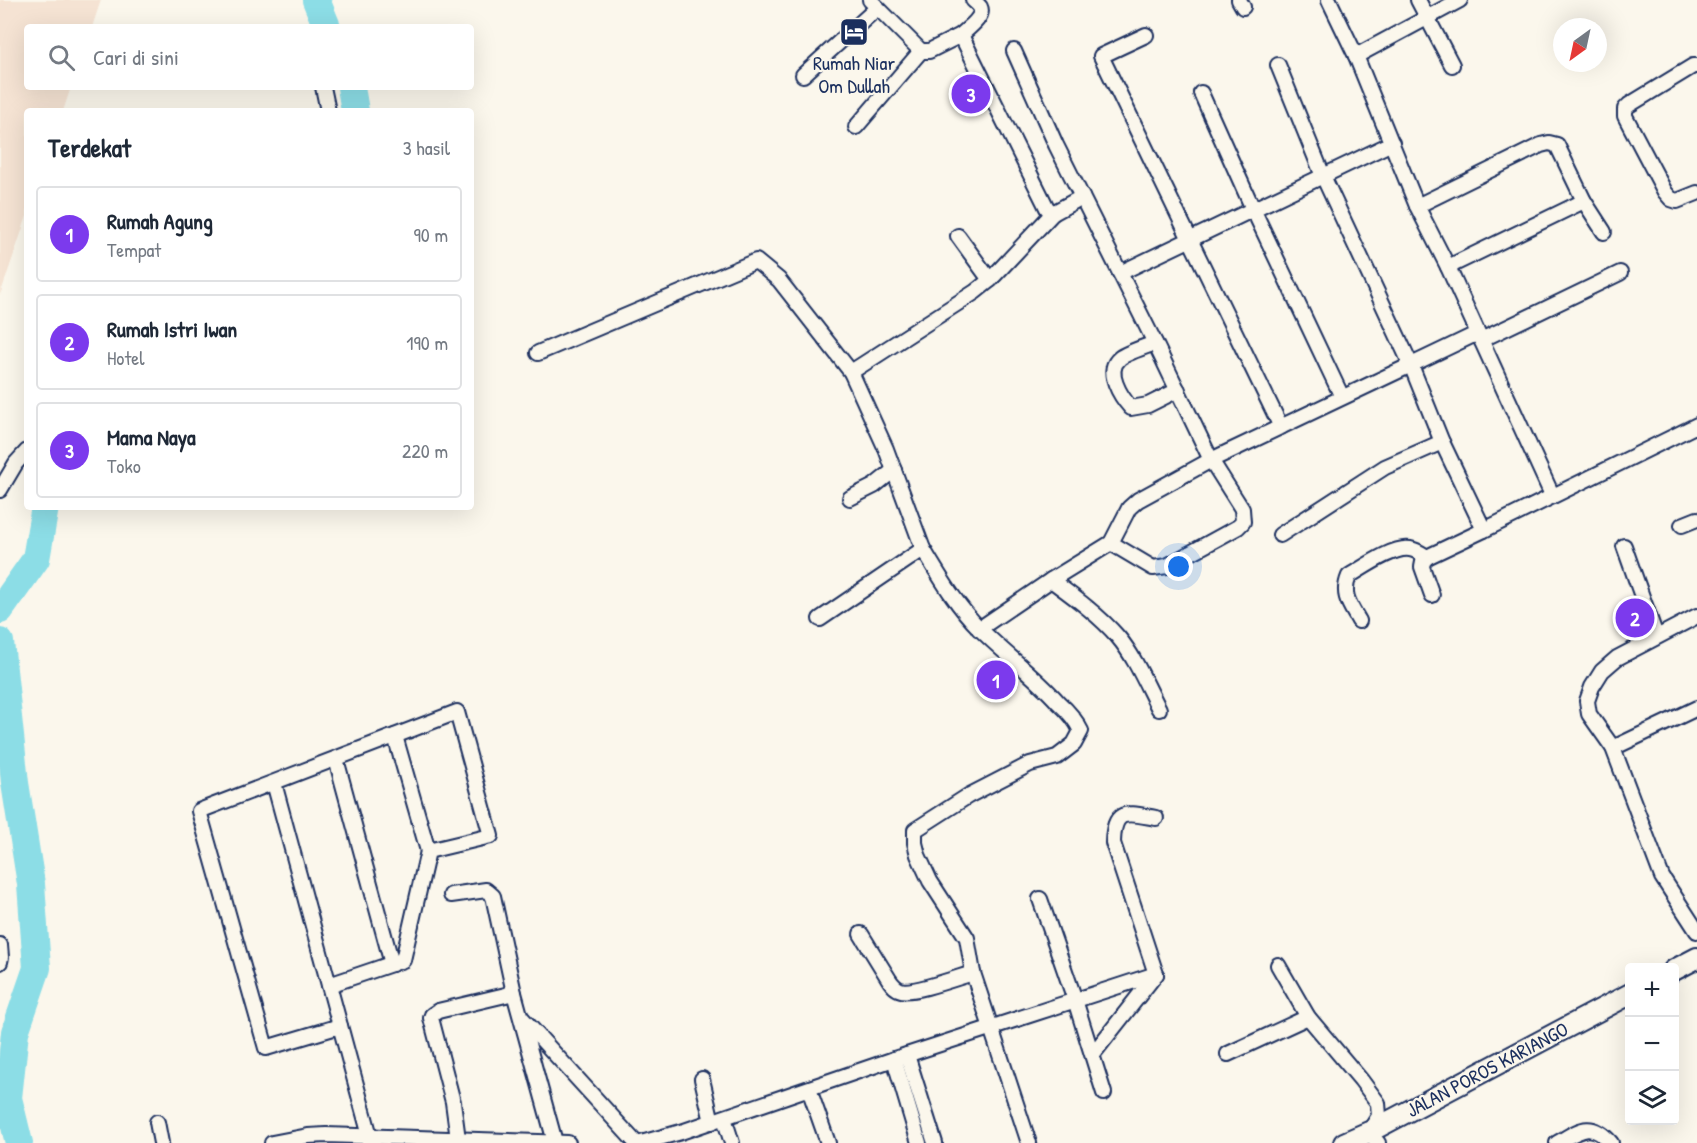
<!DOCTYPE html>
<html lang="id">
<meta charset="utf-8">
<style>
:root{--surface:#fff;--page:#f2f2f3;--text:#1f2937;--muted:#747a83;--line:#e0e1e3;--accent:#7c3aed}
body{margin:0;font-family:"Patrick Hand",sans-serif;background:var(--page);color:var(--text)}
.controls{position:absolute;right:18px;bottom:18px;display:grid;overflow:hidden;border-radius:6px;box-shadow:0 6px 24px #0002}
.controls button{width:54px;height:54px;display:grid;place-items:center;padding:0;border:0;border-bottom:2px solid var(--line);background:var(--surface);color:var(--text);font:30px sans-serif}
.compass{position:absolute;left:1553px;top:18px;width:54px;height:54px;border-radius:50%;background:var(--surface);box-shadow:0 6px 24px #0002;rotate:213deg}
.you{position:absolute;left:1179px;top:567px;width:21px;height:21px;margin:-15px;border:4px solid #fff;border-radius:50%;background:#1a73e8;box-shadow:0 0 0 9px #1a73e833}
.badge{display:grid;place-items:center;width:39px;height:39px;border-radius:50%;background:var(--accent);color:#fff;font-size:20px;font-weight:700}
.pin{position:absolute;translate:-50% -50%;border:3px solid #fff;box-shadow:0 2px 6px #0006}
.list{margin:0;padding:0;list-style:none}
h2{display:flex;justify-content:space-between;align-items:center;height:78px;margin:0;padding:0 24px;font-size:26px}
h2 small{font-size:20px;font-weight:400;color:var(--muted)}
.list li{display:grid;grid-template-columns:39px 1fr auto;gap:18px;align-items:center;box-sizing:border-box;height:96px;margin:0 12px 12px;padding:0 12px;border:2px solid var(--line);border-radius:6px}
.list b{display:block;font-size:22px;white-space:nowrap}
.list p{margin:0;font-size:20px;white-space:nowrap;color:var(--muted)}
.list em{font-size:20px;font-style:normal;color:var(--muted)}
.icon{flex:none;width:33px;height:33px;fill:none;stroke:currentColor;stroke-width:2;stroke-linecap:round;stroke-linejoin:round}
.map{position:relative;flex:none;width:1697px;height:1143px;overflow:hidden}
.search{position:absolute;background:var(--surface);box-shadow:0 6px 24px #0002;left:24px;top:24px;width:450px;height:66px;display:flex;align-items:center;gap:15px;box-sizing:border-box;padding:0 21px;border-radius:6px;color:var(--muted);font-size:22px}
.panel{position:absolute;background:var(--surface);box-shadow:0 6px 24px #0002;left:24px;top:108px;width:450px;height:402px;border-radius:6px}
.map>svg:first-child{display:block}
.built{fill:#f5e3d3}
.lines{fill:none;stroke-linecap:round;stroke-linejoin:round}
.river{stroke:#8cdde6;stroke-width:28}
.minor-casing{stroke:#1b2f5e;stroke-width:18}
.secondary-casing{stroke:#1b2f5e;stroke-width:24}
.minor{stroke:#fbf7ec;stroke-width:14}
.secondary{stroke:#fbf7ec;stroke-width:20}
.labels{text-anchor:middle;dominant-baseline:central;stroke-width:4.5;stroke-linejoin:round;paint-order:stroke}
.poi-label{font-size:20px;fill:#1b2f5e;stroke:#fbf7ec}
.street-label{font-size:20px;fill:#1b2f5e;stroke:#fbf7ec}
</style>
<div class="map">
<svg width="1697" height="1143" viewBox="0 0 1697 1143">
<rect width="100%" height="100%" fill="#fbf7ec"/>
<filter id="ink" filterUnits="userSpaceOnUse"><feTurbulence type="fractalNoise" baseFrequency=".0167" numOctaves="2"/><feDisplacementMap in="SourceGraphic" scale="12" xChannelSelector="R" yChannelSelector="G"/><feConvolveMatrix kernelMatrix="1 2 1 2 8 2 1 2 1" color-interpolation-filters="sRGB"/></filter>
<g filter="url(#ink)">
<path class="built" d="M 0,0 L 101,0 L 92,27 L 27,27 L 27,87 L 71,87 L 63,111 L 27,111 L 27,216 L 0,295 Z"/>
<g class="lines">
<g class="river">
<path d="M 316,0 L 327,27"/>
<path d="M 351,87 L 355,111"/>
<path d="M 0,610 L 36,559 L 45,507"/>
<path d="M 0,642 L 15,783 L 31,884 L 37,968 L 15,1032 L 8,1098 L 19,1143"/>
</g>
<g class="minor-casing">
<g id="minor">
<path d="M 870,0 L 921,51 L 929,51 L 961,35 L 1047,208 L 1053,213 L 1082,197"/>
<path d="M 1239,0 L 1243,7"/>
<path d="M 1329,0 L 1356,56"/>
<path d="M 1418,0 L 1452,65"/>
<path d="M 1460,0 L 1356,56 L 1417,206 L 1448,267 L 1478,333"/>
<path d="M 961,35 C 967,29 985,17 980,7 C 978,4 975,2 973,0"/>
<path d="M 1146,35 L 1101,56 L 1281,427"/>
<path d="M 1014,51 L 1056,145 L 1155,343 L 1211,460 L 1242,509 L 1243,522 L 1238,527 L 1167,566 L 1153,568 L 1111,543"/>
<path d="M 1697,66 L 1693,66 L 1629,105 L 1625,109 L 1625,116 L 1665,192 L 1671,199 L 1677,201 L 1697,193"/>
<path d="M 803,75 L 877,8"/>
<path d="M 323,87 L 328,111"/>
<path d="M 1201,93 L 1253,209 L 1342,397"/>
<path d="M 856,127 L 921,51"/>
<path d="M 1392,143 L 1323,176 L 1411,365 L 1478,333 L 1552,495"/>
<path d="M 1584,201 L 1604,232"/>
<path d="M 1417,206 L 1541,145 L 1549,143 L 1557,145 L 1584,201 L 1448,267"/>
<path d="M 958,236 L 990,280"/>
<path d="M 1120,273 L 1323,176 L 1278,65"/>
<path d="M 1481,340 L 1620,273"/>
<path d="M 1155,343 C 1147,346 1126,353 1120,358 C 1104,371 1121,397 1131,408 L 1148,405 L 1178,390"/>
<path d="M 538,353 L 756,261 L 779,280 L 851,372 L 886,449 L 923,549"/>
<path d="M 851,372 L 975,292 L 990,280 L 1053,213"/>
<path d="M 0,490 L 16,463 L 27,451"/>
<path d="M 850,498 L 874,486 L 894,470"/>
<path d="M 1682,525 L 1697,519"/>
<path d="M 1484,530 L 1697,425"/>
<path d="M 1280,535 L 1385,467 L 1442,442"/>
<path d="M 1624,546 L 1656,636"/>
<path d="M 1427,557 L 1423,562 L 1422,567 L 1432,595"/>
<path d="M 1051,580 C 1074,597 1099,615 1118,637 C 1135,657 1147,686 1159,709"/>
<path d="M 1697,616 L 1617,658 L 1602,671 L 1592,687 L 1587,701 L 1589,714 L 1613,748 L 1662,877 L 1697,931"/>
<path d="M 820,619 L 923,549 C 940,577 956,605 980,629 C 1005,654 1034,675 1058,702 C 1067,710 1076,720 1081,731 L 1074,744 L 1057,757 L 1030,764 L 968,796 L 915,830 L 915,843 L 918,855 L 930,881 L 967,938 L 973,973 L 1029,1143"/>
<path d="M 979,629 L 1051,580 L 1111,543 L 1129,508 L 1138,500 L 1211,460 L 1411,365 L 1442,442 L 1484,530 L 1427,557 C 1422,554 1416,550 1410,549 C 1393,546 1363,568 1349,576 C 1341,595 1350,605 1359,621"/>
<path d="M 395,736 L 428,851"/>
<path d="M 1613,748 L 1697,708"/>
<path d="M 336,759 L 392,964"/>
<path d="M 274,783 L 370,1136"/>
<path d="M 451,895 L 486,890 L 493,896 L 514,993 L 555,1142"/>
<path d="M 1040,899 L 1075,1000 L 1104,1093"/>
<path d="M 861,934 L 890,981 C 893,985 896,989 901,990 C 912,994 959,977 973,973"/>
<path d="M 0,945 L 1,957 L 0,962"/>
<path d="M 1278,965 L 1308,1017 L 1361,1080 L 1378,1103 L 1379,1116 L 1369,1132 L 1378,1143"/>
<path d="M 1156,974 L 1113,843 C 1114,807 1127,813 1156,818"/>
<path d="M 329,985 L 403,960 L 428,851 L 491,836 L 457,712 L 199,811 L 266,1048 L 340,1026"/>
<path d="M 522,1018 L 636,1143"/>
<path d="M 1093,1054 L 1156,974"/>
<path d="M 1228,1054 L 1308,1017"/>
<path d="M 907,1055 L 935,1143"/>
<path d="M 894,1059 L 919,1143"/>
<path d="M 702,1079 L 712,1122"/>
<path d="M 809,1089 L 828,1143"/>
<path d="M 724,1118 L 732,1143"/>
<path d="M 157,1122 L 161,1143"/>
<path d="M 458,1139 L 453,1102 L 431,1018 L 432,1015 L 438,1011 L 514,993"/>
<path d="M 272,1143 L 308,1136 L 326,1135 L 568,1143"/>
<path d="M 641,1143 L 681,1132 L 894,1059 L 1156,974"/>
<path d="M 1557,1143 C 1580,1130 1591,1120 1611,1143"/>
</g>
</g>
<g class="secondary-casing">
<g id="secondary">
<path d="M 1674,970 L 1697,958"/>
<path d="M 1344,1143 L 1369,1132 L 1630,994"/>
</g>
</g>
<use href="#minor" class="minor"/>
<use href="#secondary" class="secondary"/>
</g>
</g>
<defs>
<g id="hotel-square" transform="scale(1.5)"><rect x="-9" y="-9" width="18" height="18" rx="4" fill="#1b2f5e" stroke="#fbf7ec"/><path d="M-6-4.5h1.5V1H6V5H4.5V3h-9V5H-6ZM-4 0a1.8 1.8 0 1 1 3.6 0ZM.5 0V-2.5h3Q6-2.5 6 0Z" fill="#fff"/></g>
</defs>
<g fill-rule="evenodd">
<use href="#hotel-square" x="854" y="32"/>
</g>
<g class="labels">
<g class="poi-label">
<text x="854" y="62">Rumah Niar<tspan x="854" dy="23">Om Dullah</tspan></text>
</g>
<g class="street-label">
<text transform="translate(1487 1069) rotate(-28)">JALAN POROS KARIANGO</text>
</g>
</g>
</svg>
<div class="controls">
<button>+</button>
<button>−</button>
<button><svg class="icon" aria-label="layers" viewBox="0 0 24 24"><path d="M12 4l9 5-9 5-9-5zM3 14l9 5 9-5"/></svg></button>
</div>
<svg class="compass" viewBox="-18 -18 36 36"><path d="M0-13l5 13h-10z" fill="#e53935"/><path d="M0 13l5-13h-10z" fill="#747a83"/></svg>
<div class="you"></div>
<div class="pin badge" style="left:996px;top:680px">1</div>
<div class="pin badge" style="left:1635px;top:618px">2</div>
<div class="pin badge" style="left:971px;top:94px">3</div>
<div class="search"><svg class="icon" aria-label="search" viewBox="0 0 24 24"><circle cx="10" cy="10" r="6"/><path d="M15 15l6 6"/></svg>Cari di sini</div>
<section class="panel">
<h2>Terdekat<small>3 hasil</small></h2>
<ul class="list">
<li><span class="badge">1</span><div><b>Rumah Agung</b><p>Tempat</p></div><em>90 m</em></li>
<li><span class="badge">2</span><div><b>Rumah Istri Iwan</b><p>Hotel</p></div><em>190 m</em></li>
<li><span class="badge">3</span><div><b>Mama Naya</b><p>Toko</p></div><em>220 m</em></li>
</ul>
</section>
</div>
